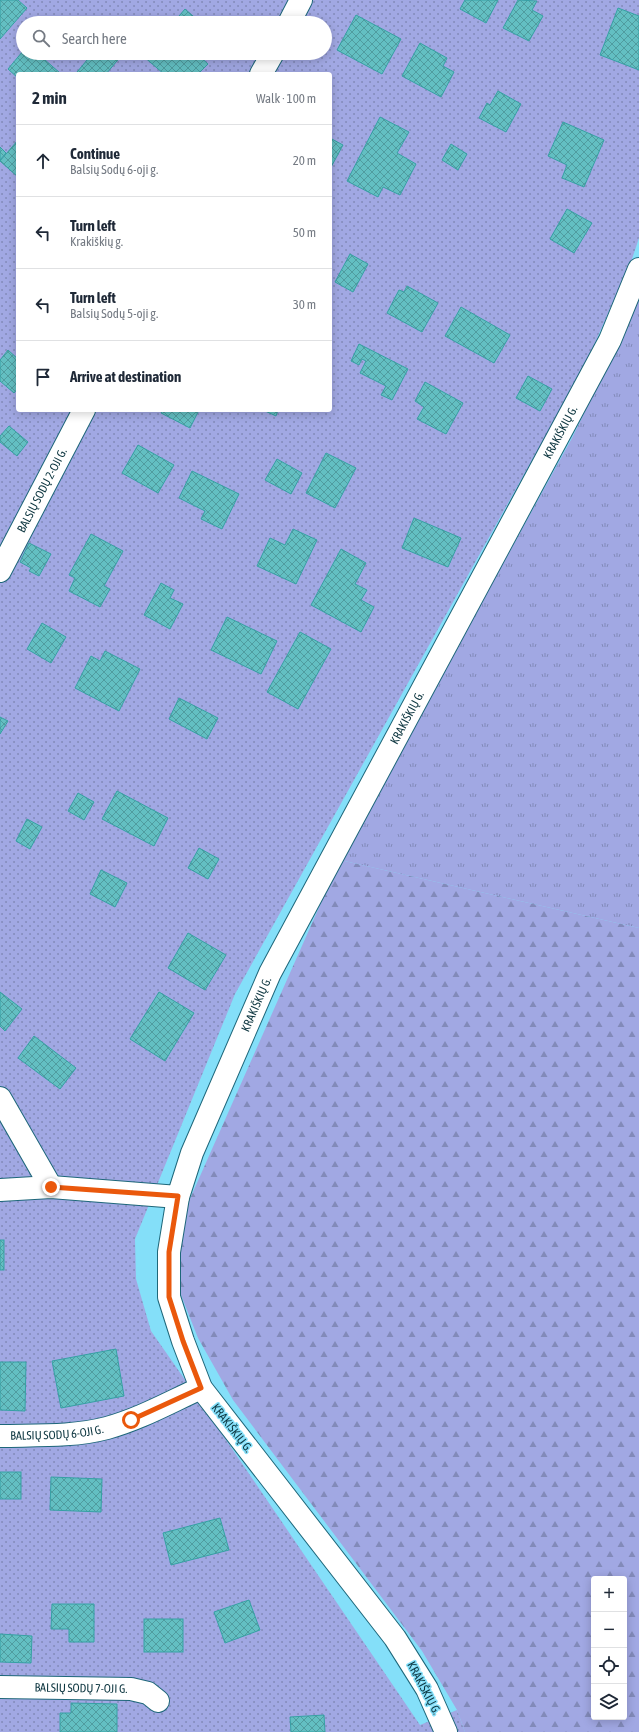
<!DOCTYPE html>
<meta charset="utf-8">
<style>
:root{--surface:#fff;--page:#f6f6f7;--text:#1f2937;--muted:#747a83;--line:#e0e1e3}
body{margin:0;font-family:"Asap Condensed",sans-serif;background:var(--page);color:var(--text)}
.controls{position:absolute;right:12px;bottom:12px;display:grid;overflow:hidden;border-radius:4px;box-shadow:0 2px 10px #0003}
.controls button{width:36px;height:36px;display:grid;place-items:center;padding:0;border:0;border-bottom:1px solid var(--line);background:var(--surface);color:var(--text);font:20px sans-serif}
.stop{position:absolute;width:12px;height:12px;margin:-9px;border:3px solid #ea580c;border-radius:50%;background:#fff}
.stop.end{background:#ea580c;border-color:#fff;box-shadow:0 1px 4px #0008}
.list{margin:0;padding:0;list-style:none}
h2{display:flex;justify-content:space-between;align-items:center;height:52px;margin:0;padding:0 16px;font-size:17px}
h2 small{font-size:13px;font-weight:400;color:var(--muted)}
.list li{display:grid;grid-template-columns:26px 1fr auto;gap:12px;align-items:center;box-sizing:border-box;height:72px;padding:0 16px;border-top:1px solid var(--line)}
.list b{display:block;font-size:15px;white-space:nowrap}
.list p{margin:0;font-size:13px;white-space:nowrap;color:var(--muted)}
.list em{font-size:13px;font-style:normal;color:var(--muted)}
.icon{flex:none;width:22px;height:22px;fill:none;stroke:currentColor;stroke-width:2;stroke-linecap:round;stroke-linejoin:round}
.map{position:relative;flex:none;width:639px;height:1732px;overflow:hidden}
.search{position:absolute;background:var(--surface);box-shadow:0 2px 10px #0003;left:16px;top:16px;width:316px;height:44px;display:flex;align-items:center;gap:10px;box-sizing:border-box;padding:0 14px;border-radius:22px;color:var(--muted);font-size:15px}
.panel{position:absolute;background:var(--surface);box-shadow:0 2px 10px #0003;left:16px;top:72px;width:316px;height:340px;border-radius:4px}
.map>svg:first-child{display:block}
.grass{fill:url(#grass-tufts)}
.forest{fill:url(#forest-firs);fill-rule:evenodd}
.garden{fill:url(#garden-dots);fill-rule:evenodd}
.building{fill:url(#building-cross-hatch);stroke:#36a0a4}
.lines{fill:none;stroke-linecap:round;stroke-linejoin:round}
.minor-casing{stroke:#1e677a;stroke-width:24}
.minor{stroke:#fff;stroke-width:22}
.route{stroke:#ea580c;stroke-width:5}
.labels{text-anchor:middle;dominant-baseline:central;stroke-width:3;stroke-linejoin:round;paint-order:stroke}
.street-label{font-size:12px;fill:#0c353f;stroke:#84dff9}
</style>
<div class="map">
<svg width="639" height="1732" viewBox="0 0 639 1732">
<defs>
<pattern id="grass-tufts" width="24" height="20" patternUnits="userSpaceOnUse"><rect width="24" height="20" fill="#a1a8e3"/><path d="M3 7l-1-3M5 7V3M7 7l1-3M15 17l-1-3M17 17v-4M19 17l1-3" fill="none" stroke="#828ab9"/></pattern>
<pattern id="forest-firs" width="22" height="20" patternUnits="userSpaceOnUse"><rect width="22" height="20" fill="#a1a8e3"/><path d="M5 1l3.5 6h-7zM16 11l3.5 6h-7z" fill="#828ab9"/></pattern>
<pattern id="garden-dots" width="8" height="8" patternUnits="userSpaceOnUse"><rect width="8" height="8" fill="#a1a8e3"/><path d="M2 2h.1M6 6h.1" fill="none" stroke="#828ab9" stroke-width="1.8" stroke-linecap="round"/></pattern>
<pattern id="building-cross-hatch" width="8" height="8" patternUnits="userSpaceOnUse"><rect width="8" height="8" fill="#63bfc2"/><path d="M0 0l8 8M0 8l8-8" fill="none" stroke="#509c9f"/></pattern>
</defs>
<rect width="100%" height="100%" fill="#84dff9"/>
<path class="grass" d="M 639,300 L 639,928 L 340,860 L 572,438 Z"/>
<path class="forest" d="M 340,860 L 639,928 L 639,1732 L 465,1732 L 457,1710 L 422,1651 L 233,1400 L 198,1338 L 179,1290 L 180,1249 L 185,1210 ZM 594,1579 L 624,1579 L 624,1717 L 594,1717 Z"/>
<path class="garden" d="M 0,0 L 639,0 L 639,238 L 631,262 L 586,363 L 235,994 L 135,1239 L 136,1279 L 151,1331 L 188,1384 L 420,1725 L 457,1710 L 465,1732 L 0,1732 ZM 23,23 L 325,23 L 325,53 L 23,53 ZM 18,74 L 330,74 L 330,410 L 18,410 Z"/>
<g class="building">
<path d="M 0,0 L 18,0 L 27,8 L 0,39 Z"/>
<path d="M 465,0 L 498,0 L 486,23 L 460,9 Z"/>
<path d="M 518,0 L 537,1 L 532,10 L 543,16 L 529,41 L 503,28 Z"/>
<path d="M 618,8 L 639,16 L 639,70 L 600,55 Z"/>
<path d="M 185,9 L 201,23 L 173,23 Z"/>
<path d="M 356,15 L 401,39 L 382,74 L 337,50 Z"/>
<path d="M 420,43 L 447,58 L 443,66 L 454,72 L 441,97 L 402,76 Z"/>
<path d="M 23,51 L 23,53 L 37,53 L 60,73 L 59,74 L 18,74 L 18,78 L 8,69 Z"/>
<path d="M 93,53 L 120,53 L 122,55 L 106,74 L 80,74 L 77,72 Z"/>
<path d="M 146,53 L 196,53 L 208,64 L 198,74 L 164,74 L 143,56 Z"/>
<path d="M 498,91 L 521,104 L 506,132 L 479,118 L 487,103 L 490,105 Z"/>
<path d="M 380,117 L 409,132 L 397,153 L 416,164 L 400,195 L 383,187 L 378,197 L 347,181 Z"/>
<path d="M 563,122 L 604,140 L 584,187 L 562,178 L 567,165 L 548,156 Z"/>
<path d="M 330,138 L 343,145 L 330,169 Z"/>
<path d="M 18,140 L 18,177 L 0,161 Z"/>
<path d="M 451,144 L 467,154 L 458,170 L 442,160 Z"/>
<path d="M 0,147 L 6,153 L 0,160 Z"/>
<path d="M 567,209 L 592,223 L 574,253 L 550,239 Z"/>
<path d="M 350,254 L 368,264 L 353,292 L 335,282 Z"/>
<path d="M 407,286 L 438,303 L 422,332 L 387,313 L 399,290 L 404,292 Z"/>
<path d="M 461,307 L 510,335 L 494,363 L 445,336 Z"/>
<path d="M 359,344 L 408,369 L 392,400 L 381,395 L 386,386 L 360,373 L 366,361 L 362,359 L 359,365 L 351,361 Z"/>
<path d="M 8,350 L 18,359 L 18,388 L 14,393 L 0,381 L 0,360 Z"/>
<path d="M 528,376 L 552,389 L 540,411 L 516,398 Z"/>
<path d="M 425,382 L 463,403 L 446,434 L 417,419 L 424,407 L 415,401 Z"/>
<path d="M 163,410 L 199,410 L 190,428 L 161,413 Z"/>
<path d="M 263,410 L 278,410 L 276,416 Z"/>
<path d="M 9,426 L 28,442 L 17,456 L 0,442 L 0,436 Z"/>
<path d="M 138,445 L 174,465 L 158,493 L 122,473 Z"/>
<path d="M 326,453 L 356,468 L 335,508 L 306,493 Z"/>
<path d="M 277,459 L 302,473 L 291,494 L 265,480 Z"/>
<path d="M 192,471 L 239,494 L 222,529 L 201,519 L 205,511 L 179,498 Z"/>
<path d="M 414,518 L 461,538 L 448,567 L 402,548 Z"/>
<path d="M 293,529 L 317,540 L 296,584 L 257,566 L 270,538 L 285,545 Z"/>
<path d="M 91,534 L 123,551 L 104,586 L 110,589 L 100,607 L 69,591 L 75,578 L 69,575 Z"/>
<path d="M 29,543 L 51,554 L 39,576 L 29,571 L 31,568 L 20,562 Z"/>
<path d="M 341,549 L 366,563 L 355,584 L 367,590 L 361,600 L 374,607 L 361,632 L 311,605 Z"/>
<path d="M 161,583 L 174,590 L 170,598 L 183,604 L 170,629 L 144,615 Z"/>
<path d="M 227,617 L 277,641 L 261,674 L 211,650 Z"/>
<path d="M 42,623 L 66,637 L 51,663 L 27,649 Z"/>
<path d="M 300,632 L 331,649 L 298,709 L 267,692 Z"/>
<path d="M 105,651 L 140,669 L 119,711 L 75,688 L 91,656 L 100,661 Z"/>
<path d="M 179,698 L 218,718 L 207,739 L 169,719 Z"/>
<path d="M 0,717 L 8,721 L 0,734 Z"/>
<path d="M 117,791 L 168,818 L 154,846 L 102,819 Z"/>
<path d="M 78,793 L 94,802 L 84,820 L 68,811 Z"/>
<path d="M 27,819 L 42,827 L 30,849 L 16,841 Z"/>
<path d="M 199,848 L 219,859 L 208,879 L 188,868 Z"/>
<path d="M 101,870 L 127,883 L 115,907 L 90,894 Z"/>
<path d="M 188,933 L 226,955 L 205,990 L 168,968 Z"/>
<path d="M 0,992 L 22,1009 L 5,1031 L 0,1026 Z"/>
<path d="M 159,992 L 194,1013 L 165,1061 L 130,1039 Z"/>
<path d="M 34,1036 L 76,1068 L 60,1089 L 18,1058 Z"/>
<rect x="0" y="1240" width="4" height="30"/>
<path d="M 116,1349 L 124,1396 L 61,1408 L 52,1361 Z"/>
<path d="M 0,1362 L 26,1362 L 25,1411 L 0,1410 Z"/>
<rect x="0" y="1472" width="21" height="27"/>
<path d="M 51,1477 L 102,1479 L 101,1512 L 50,1510 Z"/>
<path d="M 220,1518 L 229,1550 L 171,1565 L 163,1533 Z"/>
<path d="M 249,1600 L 260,1630 L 225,1643 L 214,1612 Z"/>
<path d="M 52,1604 L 94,1604 L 94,1642 L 69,1642 L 69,1629 L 51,1629 Z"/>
<rect x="144" y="1619" width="39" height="33"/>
<path d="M 0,1634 L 32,1636 L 31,1663 L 0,1662 Z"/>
<path d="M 71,1703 L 117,1704 L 117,1732 L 60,1732 L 60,1713 L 71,1713 Z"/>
<path d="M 324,1715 L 325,1732 L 291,1732 L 290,1717 Z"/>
</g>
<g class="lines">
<g class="minor-casing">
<g id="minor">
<path d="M 289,23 L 301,0"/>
<path d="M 261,74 L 273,53"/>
<path id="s1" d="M 0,571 L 84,410"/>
<path d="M 0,1098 L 51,1187"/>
<path d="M 0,1190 L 51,1187 L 178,1197"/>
<path id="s2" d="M 0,1436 C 35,1435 73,1437 107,1428 C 140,1419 170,1402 201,1388"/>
<path id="s3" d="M 0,1687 L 131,1689 L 148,1693 L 158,1701"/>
<path id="s4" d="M 446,1732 L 427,1689 L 395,1638 L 201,1388 L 183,1341 L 169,1297 L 169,1252 L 178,1197 L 192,1153 L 270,973 L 610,340 L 639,269"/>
</g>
</g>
<use href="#minor" class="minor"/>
</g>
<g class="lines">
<path class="route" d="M 51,1187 L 178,1196 L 169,1252 L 169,1297 L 183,1341 L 201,1388 L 131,1420"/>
</g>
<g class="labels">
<g class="street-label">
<text stroke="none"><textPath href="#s4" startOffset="1477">KRAKIŠKIŲ G.</textPath></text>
<text stroke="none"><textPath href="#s1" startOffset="91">BALSIŲ SODŲ 2-OJI G.</textPath></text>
<text stroke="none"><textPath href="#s4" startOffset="1153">KRAKIŠKIŲ G.</textPath></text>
<text stroke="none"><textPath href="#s4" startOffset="829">KRAKIŠKIŲ G.</textPath></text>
<text transform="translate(232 1428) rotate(52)">KRAKIŠKIŲ G.</text>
<text stroke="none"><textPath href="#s2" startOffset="57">BALSIŲ SODŲ 6-OJI G.</textPath></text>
<text stroke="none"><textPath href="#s3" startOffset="81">BALSIŲ SODŲ 7-OJI G.</textPath></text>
<text transform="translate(424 1688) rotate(62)">KRAKIŠKIŲ G.</text>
</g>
</g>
</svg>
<div class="controls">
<button>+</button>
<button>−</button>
<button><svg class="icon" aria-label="locate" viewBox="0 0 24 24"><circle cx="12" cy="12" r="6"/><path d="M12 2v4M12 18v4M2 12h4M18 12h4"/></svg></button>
<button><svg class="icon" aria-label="layers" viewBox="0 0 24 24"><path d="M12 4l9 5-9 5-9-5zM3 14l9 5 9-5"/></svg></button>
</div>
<div class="stop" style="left:131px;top:1420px"></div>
<div class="stop end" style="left:51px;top:1187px"></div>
<div class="search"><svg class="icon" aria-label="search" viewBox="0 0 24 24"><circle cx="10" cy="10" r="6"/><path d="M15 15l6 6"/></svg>Search here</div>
<section class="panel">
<h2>2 min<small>Walk · 100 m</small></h2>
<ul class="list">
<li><svg class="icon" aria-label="ahead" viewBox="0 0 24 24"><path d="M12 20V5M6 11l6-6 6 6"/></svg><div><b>Continue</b><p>Balsių Sodų 6-oji g.</p></div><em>20 m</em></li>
<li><svg class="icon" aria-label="left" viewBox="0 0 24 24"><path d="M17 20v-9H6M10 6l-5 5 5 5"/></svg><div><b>Turn left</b><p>Krakiškių g.</p></div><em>50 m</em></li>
<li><svg class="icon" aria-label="left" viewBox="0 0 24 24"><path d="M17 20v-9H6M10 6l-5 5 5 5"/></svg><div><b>Turn left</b><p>Balsių Sodų 5-oji g.</p></div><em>30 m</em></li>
<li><svg class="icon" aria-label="arrive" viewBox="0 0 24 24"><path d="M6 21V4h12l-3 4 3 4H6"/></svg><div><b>Arrive at destination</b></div></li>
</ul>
</section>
</div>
